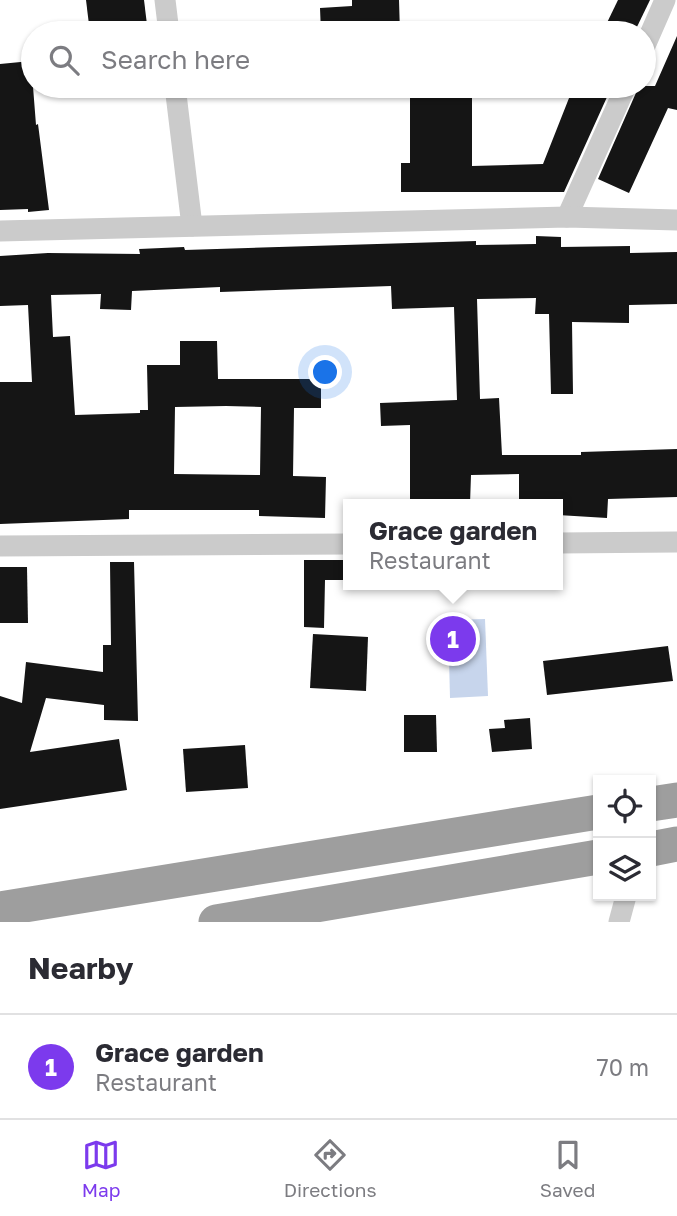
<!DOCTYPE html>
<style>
:root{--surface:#fff;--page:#f2f2f3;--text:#2b2b33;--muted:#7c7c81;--line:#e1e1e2;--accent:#7c3aed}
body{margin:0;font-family:"Golos Text",sans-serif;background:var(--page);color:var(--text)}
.controls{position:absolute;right:21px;bottom:21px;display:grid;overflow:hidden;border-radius:0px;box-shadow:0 2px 5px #0004}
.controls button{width:63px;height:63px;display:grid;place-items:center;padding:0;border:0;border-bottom:2px solid var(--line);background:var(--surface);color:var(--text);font:35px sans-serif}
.you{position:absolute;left:326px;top:373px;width:24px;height:24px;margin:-18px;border:5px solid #fff;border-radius:50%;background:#1a73e8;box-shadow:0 0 0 10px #1a73e833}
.badge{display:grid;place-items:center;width:46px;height:46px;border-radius:50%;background:var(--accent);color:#fff;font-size:23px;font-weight:700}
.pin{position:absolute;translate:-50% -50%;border:4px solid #fff;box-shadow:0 2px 7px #0006}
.popup{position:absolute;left:343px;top:499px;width:220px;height:91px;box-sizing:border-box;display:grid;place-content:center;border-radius:0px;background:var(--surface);filter:drop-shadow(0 2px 5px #0005);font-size:23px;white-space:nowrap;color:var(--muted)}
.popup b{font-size:26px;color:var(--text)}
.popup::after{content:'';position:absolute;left:50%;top:100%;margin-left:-14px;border:14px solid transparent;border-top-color:var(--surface)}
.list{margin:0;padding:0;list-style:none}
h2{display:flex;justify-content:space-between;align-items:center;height:91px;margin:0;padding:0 28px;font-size:30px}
h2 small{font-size:23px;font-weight:400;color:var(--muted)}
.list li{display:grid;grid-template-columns:46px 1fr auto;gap:21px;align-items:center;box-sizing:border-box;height:105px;padding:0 28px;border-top:2px solid var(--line)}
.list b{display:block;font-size:26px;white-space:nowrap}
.list p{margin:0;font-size:23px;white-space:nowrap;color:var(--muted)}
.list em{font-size:23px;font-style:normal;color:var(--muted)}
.icon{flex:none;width:38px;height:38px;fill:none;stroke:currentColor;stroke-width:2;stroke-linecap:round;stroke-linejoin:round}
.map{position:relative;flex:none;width:677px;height:922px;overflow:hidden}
.search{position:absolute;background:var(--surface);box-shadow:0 2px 5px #0004;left:21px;right:21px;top:21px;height:77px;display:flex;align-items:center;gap:18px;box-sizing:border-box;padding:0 24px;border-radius:38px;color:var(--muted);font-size:26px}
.sheet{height:196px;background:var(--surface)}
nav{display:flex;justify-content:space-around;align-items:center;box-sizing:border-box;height:98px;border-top:2px solid var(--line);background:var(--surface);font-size:19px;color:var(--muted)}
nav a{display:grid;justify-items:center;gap:4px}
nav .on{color:var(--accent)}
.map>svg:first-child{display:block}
.water{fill:#c7d5ec}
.building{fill:#151515;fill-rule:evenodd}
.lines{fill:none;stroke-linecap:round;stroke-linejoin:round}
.minor{stroke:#cbcbcb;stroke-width:21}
.trunk{stroke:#9e9e9e;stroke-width:35}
</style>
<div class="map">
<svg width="677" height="922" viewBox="0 0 677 922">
<rect width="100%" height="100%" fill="#fff"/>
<path class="water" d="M 485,619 L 488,696 L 450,698 L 448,620 Z"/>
<g class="building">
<path d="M 86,0 L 144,0 L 148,33 L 90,33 Z"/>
<path d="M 352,0 L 399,0 L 400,33 L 321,33 L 320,8 L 352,6 Z"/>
<path d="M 618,0 L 650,0 L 634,33 L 602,33 Z"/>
<path d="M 677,36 L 677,110 L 668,108 L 629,193 L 598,179 L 639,86 L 655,86 Z"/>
<path d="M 31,61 L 36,125 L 38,124 L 49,210 L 28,212 L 28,209 L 0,210 L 0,64 Z"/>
<path d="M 410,86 L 472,86 L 472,166 L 543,164 L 571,93 L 583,94 L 586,86 L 612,86 L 564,192 L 401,192 L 401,163 L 410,163 Z"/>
<path d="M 536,236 L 561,237 L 561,247 L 630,246 L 630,253 L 677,252 L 677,304 L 629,305 L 629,323 L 572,322 L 573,394 L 551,394 L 549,314 L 535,314 L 536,298 L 477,299 L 480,399 L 499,398 L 502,455 L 581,455 L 581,452 L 677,449 L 677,497 L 608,499 L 607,518 L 558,515 L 558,504 L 519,504 L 519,474 L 471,475 L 470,504 L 410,504 L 410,425 L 381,426 L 380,403 L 457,400 L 454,307 L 392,309 L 391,286 L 220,292 L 220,287 L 132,291 L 131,310 L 100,309 L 101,294 L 51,295 L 53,337 L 70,336 L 75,415 L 140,413 L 140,410 L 148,410 L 147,365 L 180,365 L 180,341 L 217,341 L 218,379 L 321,379 L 321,408 L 294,408 L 293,476 L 326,477 L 325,518 L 259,516 L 259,510 L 129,510 L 129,519 L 0,524 L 0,382 L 32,382 L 28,305 L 0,306 L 0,256 L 48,253 L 140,254 L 139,249 L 184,247 L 185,250 L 476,241 L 476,245 L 536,244 ZM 226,406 L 261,407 L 260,475 L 174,474 L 175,407 Z"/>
<path d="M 304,560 L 348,560 L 348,580 L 325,580 L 324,628 L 304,627 Z"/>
<path d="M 110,562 L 134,562 L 138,721 L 104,720 L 104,705 L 46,698 L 30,752 L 119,739 L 127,790 L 0,809 L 0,696 L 22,703 L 26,662 L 103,672 L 103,645 L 111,645 Z"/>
<path d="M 0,567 L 27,567 L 28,623 L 0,623 Z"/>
<path d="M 313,634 L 368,637 L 366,691 L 310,688 Z"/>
<path d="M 668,646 L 673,681 L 547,695 L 543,661 Z"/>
<path d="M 404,715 L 436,715 L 437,752 L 404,752 Z"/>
<path d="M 530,718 L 532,749 L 492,752 L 489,729 L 505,728 L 504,720 Z"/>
<path d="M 245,745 L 248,788 L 186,792 L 183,749 Z"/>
</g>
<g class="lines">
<g class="minor">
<path d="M 165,0 L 169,33"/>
<path d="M 644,48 L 665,0"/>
<path d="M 175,86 L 192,226"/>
<path d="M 567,217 L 626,86"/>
<path d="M 0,231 L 567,217 L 677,220"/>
<path d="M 558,543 L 677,542"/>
<path d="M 0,546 L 348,544"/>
<path d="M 619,922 L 626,896"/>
</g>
<g class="trunk">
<path d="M 651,804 L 677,800"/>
<path d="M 651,849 L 677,844"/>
<path d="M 0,909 L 598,812"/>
<path d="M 216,922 L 598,857"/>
</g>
</g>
</svg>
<div class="controls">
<button><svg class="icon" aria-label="locate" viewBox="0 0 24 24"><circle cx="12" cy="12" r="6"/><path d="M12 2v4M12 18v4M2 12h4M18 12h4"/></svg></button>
<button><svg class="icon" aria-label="layers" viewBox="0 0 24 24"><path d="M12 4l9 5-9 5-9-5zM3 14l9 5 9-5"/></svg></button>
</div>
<div class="you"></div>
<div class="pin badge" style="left:453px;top:639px">1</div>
<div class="popup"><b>Grace garden</b>Restaurant</div>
<div class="search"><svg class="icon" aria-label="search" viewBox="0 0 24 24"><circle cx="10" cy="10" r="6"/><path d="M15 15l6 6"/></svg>Search here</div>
</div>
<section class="sheet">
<h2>Nearby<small></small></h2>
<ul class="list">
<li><span class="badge">1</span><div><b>Grace garden</b><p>Restaurant</p></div><em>70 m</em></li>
</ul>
</section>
<nav>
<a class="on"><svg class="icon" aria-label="map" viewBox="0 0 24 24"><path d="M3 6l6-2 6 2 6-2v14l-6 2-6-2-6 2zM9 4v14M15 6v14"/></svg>Map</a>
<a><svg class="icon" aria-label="directions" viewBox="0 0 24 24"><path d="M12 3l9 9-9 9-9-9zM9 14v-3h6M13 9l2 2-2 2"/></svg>Directions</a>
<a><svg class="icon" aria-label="saved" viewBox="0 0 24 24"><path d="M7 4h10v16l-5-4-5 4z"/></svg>Saved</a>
</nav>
